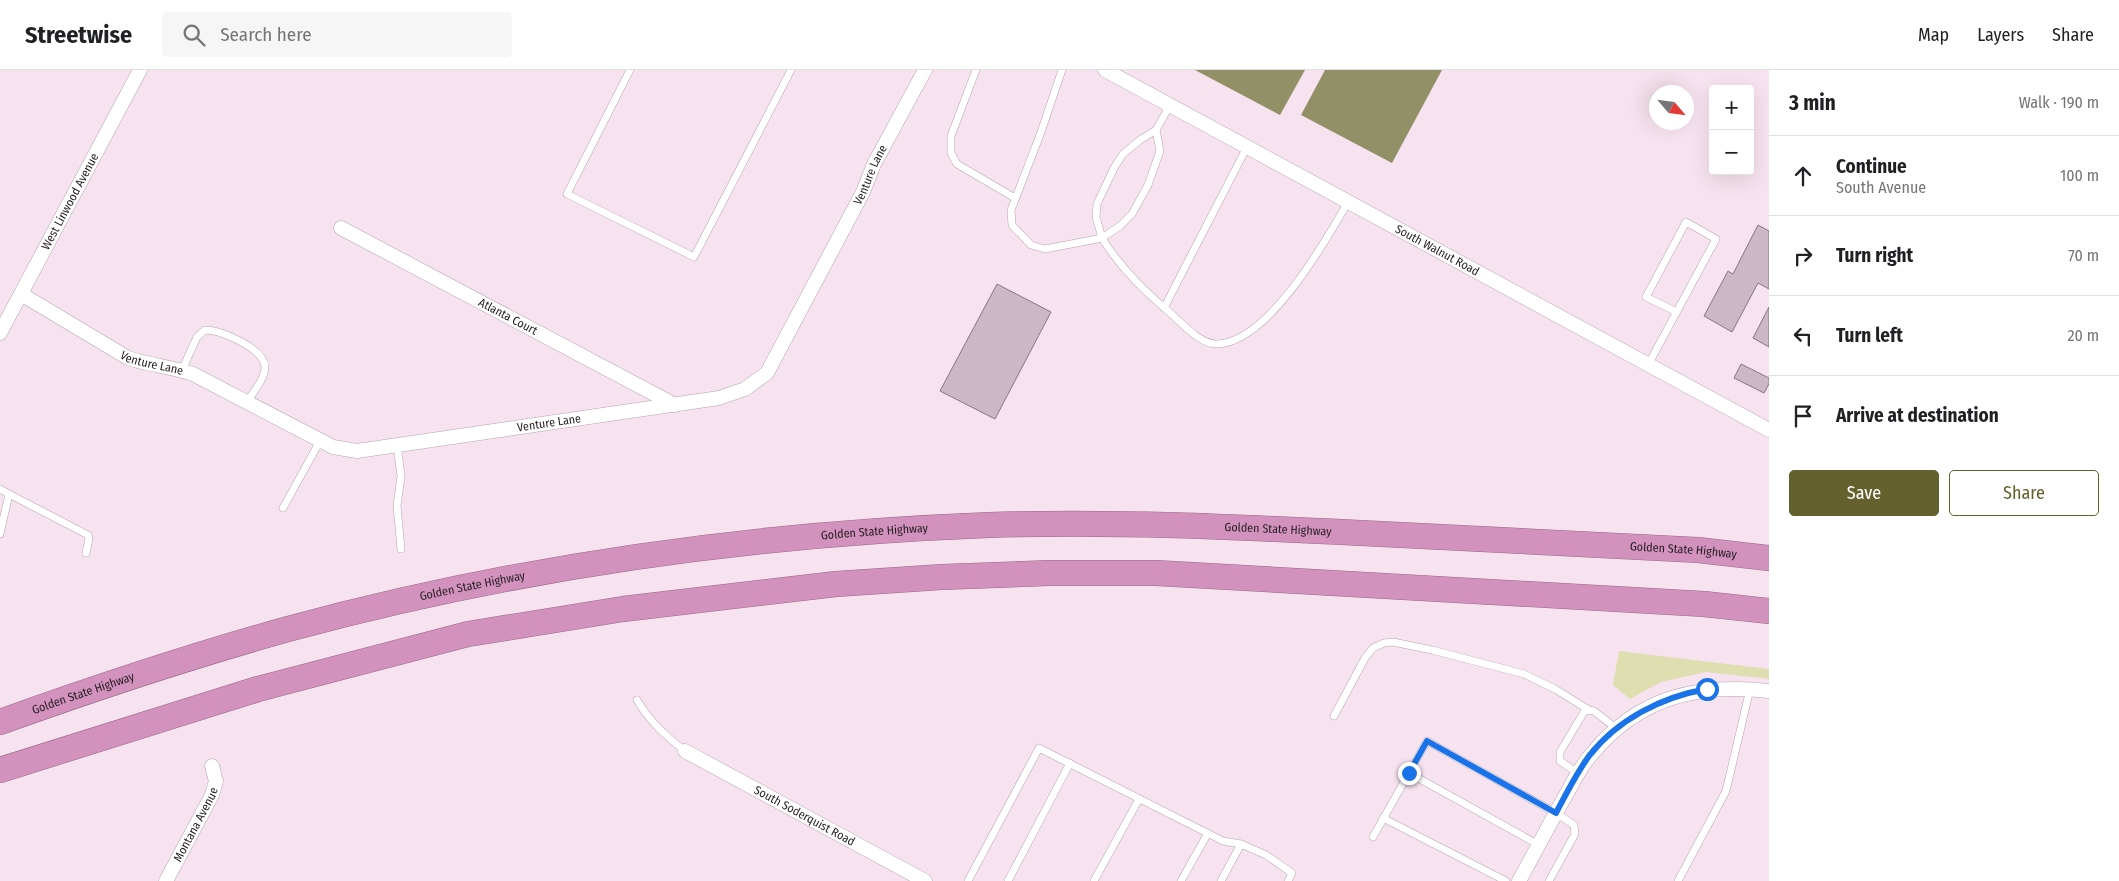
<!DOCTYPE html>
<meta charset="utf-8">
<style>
:root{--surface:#fff;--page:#f6f6f6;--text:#202124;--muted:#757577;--line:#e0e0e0;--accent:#64612e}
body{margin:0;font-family:"Fira Sans Condensed",sans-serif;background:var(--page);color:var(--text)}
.controls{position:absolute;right:15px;top:15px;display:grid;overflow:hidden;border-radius:5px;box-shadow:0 5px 20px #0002}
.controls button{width:45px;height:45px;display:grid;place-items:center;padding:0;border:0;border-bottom:1px solid var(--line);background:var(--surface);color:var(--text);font:25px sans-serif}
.compass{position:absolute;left:1649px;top:15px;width:45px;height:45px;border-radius:50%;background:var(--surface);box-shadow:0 5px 20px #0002;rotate:118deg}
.stop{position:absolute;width:15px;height:15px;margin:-11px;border:4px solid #1a73e8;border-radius:50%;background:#fff}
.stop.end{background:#1a73e8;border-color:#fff;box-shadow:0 1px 5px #0008}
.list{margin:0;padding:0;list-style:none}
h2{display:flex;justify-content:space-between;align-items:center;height:65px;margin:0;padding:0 20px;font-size:21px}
h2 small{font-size:16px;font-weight:400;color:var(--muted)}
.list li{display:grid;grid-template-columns:32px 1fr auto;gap:15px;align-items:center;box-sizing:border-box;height:80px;padding:0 20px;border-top:1px solid var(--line)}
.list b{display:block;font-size:19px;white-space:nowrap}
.list p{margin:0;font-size:16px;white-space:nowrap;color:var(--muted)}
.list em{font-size:16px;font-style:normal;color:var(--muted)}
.actions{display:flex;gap:10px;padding:15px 20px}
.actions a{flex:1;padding:11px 0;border:1px solid var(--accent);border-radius:5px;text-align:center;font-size:18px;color:var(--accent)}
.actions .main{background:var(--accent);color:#fff}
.icon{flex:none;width:28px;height:28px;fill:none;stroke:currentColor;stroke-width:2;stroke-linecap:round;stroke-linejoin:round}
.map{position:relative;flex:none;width:1769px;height:811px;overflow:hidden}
header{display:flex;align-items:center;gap:30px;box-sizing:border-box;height:70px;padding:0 25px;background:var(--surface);border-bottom:1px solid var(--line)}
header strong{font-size:24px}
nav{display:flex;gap:28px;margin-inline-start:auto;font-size:18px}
.search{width:350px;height:45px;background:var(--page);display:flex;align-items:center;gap:12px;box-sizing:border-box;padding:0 18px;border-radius:5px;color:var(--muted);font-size:19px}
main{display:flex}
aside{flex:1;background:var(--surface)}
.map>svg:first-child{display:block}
.green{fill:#dfdeb1}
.water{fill:#919066}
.building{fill:#cbb8c4;stroke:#877681}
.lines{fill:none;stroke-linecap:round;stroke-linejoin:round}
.lane-casing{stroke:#b5a3ae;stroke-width:8}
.street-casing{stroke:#b5a3ae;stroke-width:15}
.highway-casing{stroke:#966987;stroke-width:26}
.lane{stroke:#fff;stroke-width:7}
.street{stroke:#fff;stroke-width:14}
.highway{stroke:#d391bd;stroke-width:25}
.route{stroke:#1a73e8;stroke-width:6}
.labels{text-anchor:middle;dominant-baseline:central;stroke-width:5;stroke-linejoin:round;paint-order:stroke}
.street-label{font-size:12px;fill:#261f24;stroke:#fff}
</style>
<header>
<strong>Streetwise</strong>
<div class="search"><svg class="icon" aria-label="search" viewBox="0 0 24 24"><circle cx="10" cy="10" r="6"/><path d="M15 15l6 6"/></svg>Search here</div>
<nav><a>Map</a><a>Layers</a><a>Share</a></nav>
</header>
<main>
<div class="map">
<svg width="1769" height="811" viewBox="0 0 1769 811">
<rect width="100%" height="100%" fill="#f7e3ef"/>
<path class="green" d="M 1619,581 L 1769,599 L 1769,609 L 1706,602 L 1661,612 L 1630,629 L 1613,615 Z"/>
<g class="water">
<path d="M 1195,0 L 1305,0 L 1280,45 Z"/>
<path d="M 1325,0 L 1442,0 L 1392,93 L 1301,45 Z"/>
</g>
<g class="building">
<path d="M 1758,155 L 1769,161 L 1769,219 L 1758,213 L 1732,262 L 1704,246 L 1728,201 L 1733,204 Z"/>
<path d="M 997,214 L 1051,242 L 995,349 L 940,321 Z"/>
<path d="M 1769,237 L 1769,277 L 1753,268 Z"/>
<path d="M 1741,294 L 1769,308 L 1769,314 L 1764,323 L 1734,308 Z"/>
</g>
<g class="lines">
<g class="lane-casing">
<g id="lane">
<path d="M 630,0 L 567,124 L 694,187 L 791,0"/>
<path d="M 976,0 L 951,66 L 951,83 L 957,94 L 1015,128"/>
<path d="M 1062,0 L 1040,65 L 1011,140 L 1012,155 L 1031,175 L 1045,179 L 1102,168 C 1119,196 1143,220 1168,241 C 1181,252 1200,275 1218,274 C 1269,271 1325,172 1348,132"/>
<path d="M 1156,60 L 1160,81 L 1148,115 L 1132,144 L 1120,156 L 1102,168 L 1096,147 L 1097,134 L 1114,98 L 1123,84 L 1140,70 L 1156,60 L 1170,35"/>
<path d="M 1164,238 L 1247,77"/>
<path d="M 1648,295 L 1716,169 L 1686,152 L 1646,227 L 1677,242"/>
<path d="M 182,300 L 197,267 L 205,260 C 220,259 265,279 265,297 C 265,309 253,322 247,332"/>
<path d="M 397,375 L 401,406 L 397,436 L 401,479"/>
<path d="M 0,419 L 9,424 L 0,464"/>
<path d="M 9,424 L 88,465 L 89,468 L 86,483"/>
<path d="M 283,438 L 320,371"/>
<path d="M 637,630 C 649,651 666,666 685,681"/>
<path d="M 1334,646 L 1365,588 L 1373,578 L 1384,573 L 1393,572 L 1432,580 L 1524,604 L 1555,619 L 1589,640"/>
<path d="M 1409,703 L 1539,775"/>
<path d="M 1578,703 L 1560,691 L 1560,682 L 1584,642 L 1589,640 L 1594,641 L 1617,659"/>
<path d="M 1383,748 L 1506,811"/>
<path d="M 1373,767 L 1427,671 L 1556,743 L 1574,755 L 1575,764 L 1549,811"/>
<path d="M 968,811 L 1039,678 L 1223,771 L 1241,774"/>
<path d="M 1008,811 L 1070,693"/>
<path d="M 1094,811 L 1139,729"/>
<path d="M 1181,811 L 1208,763"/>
<path d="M 1221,811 L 1241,774 L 1266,785 L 1292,803 L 1288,811"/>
<path d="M 1678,811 L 1726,721 L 1750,619"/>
</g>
</g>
<g class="street-casing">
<g id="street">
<path id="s1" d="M 1105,0 L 1769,360"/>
<path id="s2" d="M 341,158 L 675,335"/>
<path id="s3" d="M 21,224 L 128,288 C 149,295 172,297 193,304 L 333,377 L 357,381 L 719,328 L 745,319 L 767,303 L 863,122 L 874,94 L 925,0"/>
<path id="s4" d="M 0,263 L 140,0"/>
<path id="s5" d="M 685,681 L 925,811"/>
<path id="s6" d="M 166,811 L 212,725 L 216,711 L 212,696"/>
<path d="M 1519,811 C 1534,784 1548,757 1563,730 C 1572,715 1579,698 1591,685 C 1638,627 1698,613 1769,621"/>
</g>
</g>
<g class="highway-casing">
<g id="highway">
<path id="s7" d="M 0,652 C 95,618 191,586 288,559 C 516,497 753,464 989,455 C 1113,451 1237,457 1361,463 C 1473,468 1585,474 1698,480 L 1769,488"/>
<path d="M 0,700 L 258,619 L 468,564 L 623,539 L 836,514 L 942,507 L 1049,503 L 1156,503 L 1704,534 L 1769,541"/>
</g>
</g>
<use href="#lane" class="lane"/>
<use href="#street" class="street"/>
<use href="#highway" class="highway"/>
</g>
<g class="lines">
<path class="route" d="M 1409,703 L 1427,671 L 1556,743 C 1566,724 1576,704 1589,686 C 1617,650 1661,627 1707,619"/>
</g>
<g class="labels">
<g class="street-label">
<text stroke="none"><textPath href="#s3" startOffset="1018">Venture Lane</textPath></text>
<text stroke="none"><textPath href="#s4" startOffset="149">West Linwood Avenue</textPath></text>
<text stroke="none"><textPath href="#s1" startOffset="378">South Walnut Road</textPath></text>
<text stroke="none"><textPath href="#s2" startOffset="189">Atlanta Court</textPath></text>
<text stroke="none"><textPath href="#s3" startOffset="149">Venture Lane</textPath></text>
<text stroke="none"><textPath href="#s3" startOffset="568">Venture Lane</textPath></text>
<text stroke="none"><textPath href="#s7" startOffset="1302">Golden State Highway</textPath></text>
<text stroke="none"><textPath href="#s7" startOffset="898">Golden State Highway</textPath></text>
<text stroke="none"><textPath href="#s7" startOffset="1708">Golden State Highway</textPath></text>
<text stroke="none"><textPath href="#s7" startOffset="492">Golden State Highway</textPath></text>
<text stroke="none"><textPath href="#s7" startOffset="88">Golden State Highway</textPath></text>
<text stroke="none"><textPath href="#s5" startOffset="136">South Soderquist Road</textPath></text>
<text stroke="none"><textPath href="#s6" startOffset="64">Montana Avenue</textPath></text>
</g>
</g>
</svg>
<div class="controls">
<button>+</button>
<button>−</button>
</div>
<svg class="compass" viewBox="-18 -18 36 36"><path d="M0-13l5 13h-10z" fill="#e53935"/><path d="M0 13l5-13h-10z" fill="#757577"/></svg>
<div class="stop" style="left:1707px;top:619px"></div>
<div class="stop end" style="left:1409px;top:703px"></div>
</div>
<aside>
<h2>3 min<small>Walk · 190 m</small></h2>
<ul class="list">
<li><svg class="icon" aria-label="ahead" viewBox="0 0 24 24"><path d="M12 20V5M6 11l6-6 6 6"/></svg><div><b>Continue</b><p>South Avenue</p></div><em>100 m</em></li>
<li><svg class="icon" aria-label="right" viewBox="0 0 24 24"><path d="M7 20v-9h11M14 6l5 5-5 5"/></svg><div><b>Turn right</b></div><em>70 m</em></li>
<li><svg class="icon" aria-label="left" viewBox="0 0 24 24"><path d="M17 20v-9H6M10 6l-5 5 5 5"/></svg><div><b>Turn left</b></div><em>20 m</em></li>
<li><svg class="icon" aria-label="arrive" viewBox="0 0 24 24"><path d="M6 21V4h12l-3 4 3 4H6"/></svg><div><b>Arrive at destination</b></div></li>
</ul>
<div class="actions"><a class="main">Save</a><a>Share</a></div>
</aside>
</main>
